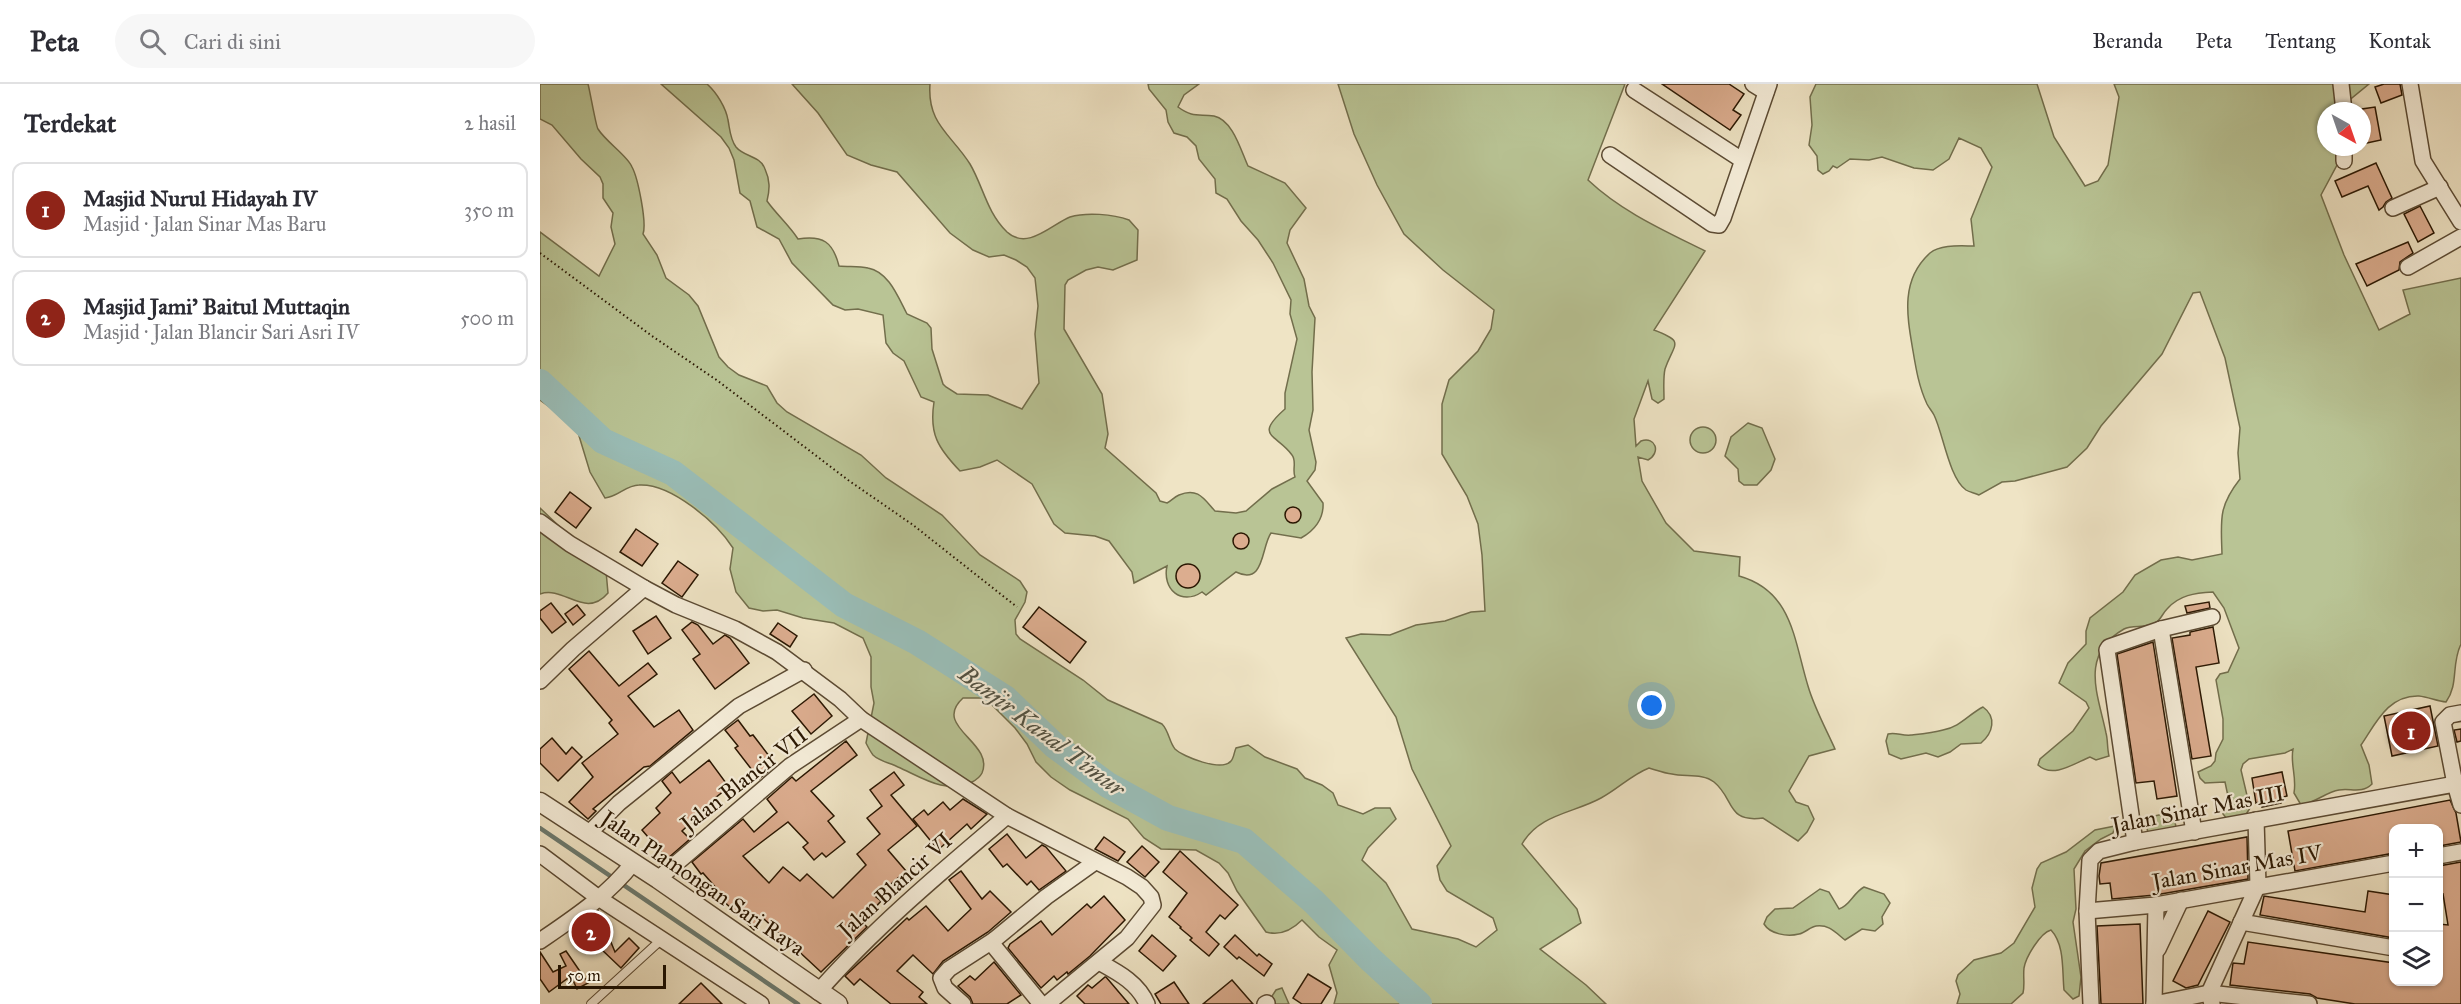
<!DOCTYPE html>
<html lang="id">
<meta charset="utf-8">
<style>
:root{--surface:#fff;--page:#f7f7f7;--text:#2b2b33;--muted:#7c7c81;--line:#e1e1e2;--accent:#8f2418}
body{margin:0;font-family:"IM FELL Great Primer",serif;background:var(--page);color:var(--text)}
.controls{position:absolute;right:18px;bottom:18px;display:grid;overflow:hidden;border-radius:12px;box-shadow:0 2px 4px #0004}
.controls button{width:54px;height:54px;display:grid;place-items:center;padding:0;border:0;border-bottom:2px solid var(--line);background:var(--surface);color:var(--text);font:30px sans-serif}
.compass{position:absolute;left:1777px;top:18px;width:54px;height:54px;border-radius:50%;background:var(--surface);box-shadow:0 2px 4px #0004;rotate:140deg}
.scale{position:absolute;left:18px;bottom:15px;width:108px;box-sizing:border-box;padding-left:6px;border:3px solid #2a1702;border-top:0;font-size:16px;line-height:21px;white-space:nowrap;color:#2a1702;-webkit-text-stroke:4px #f5edd9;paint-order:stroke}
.you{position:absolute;left:1112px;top:622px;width:21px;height:21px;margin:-15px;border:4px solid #fff;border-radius:50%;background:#1a73e8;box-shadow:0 0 0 9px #1a73e833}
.badge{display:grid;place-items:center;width:39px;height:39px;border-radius:50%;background:var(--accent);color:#fff;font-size:20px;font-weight:700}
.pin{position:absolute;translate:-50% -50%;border:3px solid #fff;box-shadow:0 2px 6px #0006}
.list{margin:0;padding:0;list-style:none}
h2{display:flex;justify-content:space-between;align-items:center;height:78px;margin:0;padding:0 24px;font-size:26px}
h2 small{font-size:20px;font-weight:400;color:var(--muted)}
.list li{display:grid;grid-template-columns:39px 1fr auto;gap:18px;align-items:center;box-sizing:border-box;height:96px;margin:0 12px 12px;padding:0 12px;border:2px solid var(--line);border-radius:12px}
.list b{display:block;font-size:22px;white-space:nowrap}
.list p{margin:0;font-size:20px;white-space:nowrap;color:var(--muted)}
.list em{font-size:20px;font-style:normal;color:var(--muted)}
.icon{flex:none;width:33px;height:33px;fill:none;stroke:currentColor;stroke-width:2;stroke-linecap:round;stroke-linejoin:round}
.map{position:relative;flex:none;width:1921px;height:920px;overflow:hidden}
header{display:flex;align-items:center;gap:36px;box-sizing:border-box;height:84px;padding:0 30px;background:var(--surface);border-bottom:2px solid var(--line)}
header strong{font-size:28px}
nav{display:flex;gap:33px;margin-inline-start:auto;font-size:21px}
.search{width:420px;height:54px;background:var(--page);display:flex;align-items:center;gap:15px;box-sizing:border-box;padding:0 21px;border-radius:33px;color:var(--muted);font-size:22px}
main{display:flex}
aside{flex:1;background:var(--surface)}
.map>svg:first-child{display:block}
.green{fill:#b9c495;stroke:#726e4c;stroke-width:1.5}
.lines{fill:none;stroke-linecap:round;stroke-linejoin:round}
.stream{stroke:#6d7b6f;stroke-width:4.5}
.river{stroke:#9abeb8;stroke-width:26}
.building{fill:#dcad8f;stroke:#2a1702;stroke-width:1.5}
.service-casing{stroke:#5b4a33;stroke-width:10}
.minor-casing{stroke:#5b4a33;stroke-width:18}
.tertiary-casing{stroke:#5b4a33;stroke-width:21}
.path{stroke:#2a1702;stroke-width:2;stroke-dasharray:1.5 3;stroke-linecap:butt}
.service{stroke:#f5edd9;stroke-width:8}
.minor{stroke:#f5edd9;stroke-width:15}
.tertiary{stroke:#f5edd9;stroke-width:18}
.labels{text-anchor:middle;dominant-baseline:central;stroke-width:4.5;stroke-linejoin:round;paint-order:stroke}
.street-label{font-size:22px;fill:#2a1702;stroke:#f5edd9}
.water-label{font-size:24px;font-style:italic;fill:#515142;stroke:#f5edd9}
</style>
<header>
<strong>Peta</strong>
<div class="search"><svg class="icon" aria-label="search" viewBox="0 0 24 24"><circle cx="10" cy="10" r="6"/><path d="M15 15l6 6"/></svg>Cari di sini</div>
<nav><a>Beranda</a><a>Peta</a><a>Tentang</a><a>Kontak</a></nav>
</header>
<main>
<aside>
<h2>Terdekat<small>2 hasil</small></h2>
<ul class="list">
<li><span class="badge">1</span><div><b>Masjid Nurul Hidayah IV</b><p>Masjid · Jalan Sinar Mas Baru</p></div><em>350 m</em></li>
<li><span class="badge">2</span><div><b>Masjid Jami' Baitul Muttaqin</b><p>Masjid · Jalan Blancir Sari Asri IV</p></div><em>500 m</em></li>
</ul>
</aside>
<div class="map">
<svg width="1921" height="920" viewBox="0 0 1921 920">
<rect width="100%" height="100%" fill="#efe4c5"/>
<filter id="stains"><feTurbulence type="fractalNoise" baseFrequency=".00333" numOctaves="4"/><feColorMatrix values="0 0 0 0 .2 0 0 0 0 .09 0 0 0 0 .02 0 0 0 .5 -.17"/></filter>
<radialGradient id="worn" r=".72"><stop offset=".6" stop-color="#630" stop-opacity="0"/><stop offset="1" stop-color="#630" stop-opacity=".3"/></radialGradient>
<g class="green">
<path d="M 0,0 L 48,0 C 50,7 56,43 58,45 C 66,58 88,72 92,83 C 98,94 107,139 103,150 L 117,171 L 126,194 L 149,211 L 158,222 L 179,273 L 188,283 L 199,291 L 227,302 L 237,319 L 247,328 L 321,371 L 346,394 L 402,431 L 440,471 L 480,497 L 487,508 L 485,518 L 475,536 L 476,550 L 480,555 L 543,596 L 568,616 L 622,640 C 629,647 629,658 635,665 C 643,673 682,688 691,677 C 694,674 694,668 696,664 L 708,661 L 725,673 L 757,685 L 765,694 L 782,701 L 793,709 L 798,721 L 823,730 L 835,724 L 850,724 L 856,735 L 828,764 L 822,776 L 846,799 L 872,845 L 918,855 L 936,863 L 957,846 L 953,834 L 907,807 L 900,796 L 897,782 L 911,762 L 872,685 L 856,633 L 806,554 L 821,550 L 850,551 L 876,541 L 905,537 L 931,528 L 945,527 L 942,471 L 938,440 L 927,412 L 902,370 L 902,320 L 909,296 L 938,267 L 951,245 L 954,226 L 903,186 L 864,150 L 837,101 L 814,50 L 798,0 L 1085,0 L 1048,96 C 1082,128 1123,146 1165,167 L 1114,246 C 1146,258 1134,259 1125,285 C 1123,294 1124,305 1124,315 L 1118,319 L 1112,315 L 1108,297 L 1094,335 L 1096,362 L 1101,357 C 1116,352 1121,369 1108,376 L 1098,373 L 1102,397 L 1126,439 L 1154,467 L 1200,473 L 1199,492 C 1253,507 1254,557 1268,602 C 1274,623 1286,645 1295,665 L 1269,672 L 1249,707 L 1256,718 L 1268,722 L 1274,735 L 1267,748 L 1258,757 L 1223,734 C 1186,739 1195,715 1174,698 C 1163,689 1145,693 1132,690 C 1124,689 1116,686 1109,684 C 1091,691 1078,705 1061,714 C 1034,729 999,730 982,760 L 1037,825 L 1041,839 L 1000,865 L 1046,901 L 1066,920 L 794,920 L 797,909 L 789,881 L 797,866 L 779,853 L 762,836 C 752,846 740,852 726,848 L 697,807 L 688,789 L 679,779 L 656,766 L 621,765 L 604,754 L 588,735 L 530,706 L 511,693 L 496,678 L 487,660 L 475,644 L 445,614 L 423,614 C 391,643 455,658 442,689 C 440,693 436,696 432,698 C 406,711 381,693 358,683 C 350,679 339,677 333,671 C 330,667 328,663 326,659 L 334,619 L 331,603 L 331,573 L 323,554 L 294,539 L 263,534 L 237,526 L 223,527 L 209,524 L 196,508 L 190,485 L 193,464 C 177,439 131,399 99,401 C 86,401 78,413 65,414 L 50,388 L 36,342 L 0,316 L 0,148 L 59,192 L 75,160 L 71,143 L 73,129 L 63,114 L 63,100 L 60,93 L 41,75 L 12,41 L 0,35 Z"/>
<path d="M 121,0 L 167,0 C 177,9 186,24 188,36 C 190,46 190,55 196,63 C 204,73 221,72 225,85 C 230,96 230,105 227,117 C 237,131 249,141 258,155 C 283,151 293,158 299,182 C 309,183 319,182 328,184 C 349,188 358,213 367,230 L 387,239 L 391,244 L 392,265 L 403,300 L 406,303 L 417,310 L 448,311 L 482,325 L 499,299 L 495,250 L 498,222 L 495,194 L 487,183 L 476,176 L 464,171 L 449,173 L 433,166 L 410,149 L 357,88 L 331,81 L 307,71 L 278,29 L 252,0 L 390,0 C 387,40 411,50 430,80 C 443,102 447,129 467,148 C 488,167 512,140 530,133 C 546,128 573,130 589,136 L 598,146 L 597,176 L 573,186 L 558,183 L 546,186 L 528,196 L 525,201 L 524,245 L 562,310 L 568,350 L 565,364 L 616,409 L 620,417 L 627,419 C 631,417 634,413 639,411 C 658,403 664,415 675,427 L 696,429 L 706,427 L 732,405 L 755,393 C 752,386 757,377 752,371 C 737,350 713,353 745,325 L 745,309 L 757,255 L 750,230 L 751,216 L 733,179 L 718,156 L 701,137 L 687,115 L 676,109 L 675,95 L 659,75 L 656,62 L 647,53 L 634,49 L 628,38 L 626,26 L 609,5 L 608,0 L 659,0 L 644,11 L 638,23 C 653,34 658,30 674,32 C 693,36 701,67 708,82 L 745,99 L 766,124 L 750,146 L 747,159 L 764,195 L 769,222 L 775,234 L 772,288 L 773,326 L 769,346 L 776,378 L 775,386 L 767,397 L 783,419 C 784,435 774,447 761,454 L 731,449 C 721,463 725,502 696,488 L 666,511 L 662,508 C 641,522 622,505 627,482 L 594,499 L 592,488 L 569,457 L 555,452 L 525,449 L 514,440 L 492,400 L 457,376 L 440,383 L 420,387 C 398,364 389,350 394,318 L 381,313 L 364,277 L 353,269 L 346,259 L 343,231 L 318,225 L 305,226 L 293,221 L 252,179 L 239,155 L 217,143 L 210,117 L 200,109 L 194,76 L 189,64 L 181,53 Z"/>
<path d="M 1276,0 L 1497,0 L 1514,53 L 1545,102 L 1558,97 L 1568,81 L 1579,13 L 1574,0 L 1829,0 L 1796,27 L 1786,27 L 1786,63 L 1796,63 L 1797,81 L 1781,111 L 1804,171 L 1839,246 L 1870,230 L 1863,206 L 1921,194 L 1921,560 C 1911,580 1919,600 1906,618 C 1897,617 1888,613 1879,612 C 1848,611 1836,639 1821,661 L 1829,681 L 1832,700 C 1822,710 1811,704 1799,706 C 1786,708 1775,719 1761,721 L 1754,709 C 1757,693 1750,680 1753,665 L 1745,669 L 1709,675 L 1703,680 L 1701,686 L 1710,724 L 1705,732 L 1687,735 L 1683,730 L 1689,717 L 1685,698 L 1665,699 L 1660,694 L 1658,688 L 1671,682 L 1675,677 L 1676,669 L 1683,655 L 1683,635 L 1676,596 L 1680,590 L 1688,588 L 1699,564 L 1684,524 L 1673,508 C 1655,509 1639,511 1627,525 C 1622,530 1621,536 1615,539 C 1605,545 1593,540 1584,545 C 1539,571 1558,610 1566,649 C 1568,656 1567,664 1569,672 L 1556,676 L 1550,673 C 1535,679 1513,695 1498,681 L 1500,675 L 1533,647 L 1549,624 L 1546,618 L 1519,599 L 1528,579 L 1546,560 L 1546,547 L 1550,534 L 1583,508 L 1595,491 L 1621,476 L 1638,473 L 1652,476 L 1682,470 C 1681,436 1678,423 1700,395 L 1698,369 L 1700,344 L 1685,274 L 1660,208 L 1653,209 L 1622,270 L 1561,342 L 1547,364 L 1527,383 L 1475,397 L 1462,398 L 1439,411 C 1435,409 1429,408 1426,406 C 1409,394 1403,349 1394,331 C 1392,327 1389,324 1387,320 C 1379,303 1376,285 1373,267 C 1367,232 1360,196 1390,169 C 1401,160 1421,162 1434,162 L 1431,135 L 1452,83 L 1441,64 L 1419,54 L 1409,75 L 1393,86 L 1374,84 L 1342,73 L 1329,76 L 1310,75 L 1297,84 L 1293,82 L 1289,87 L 1283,90 L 1278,86 L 1277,72 L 1269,61 L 1272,41 L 1270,13 Z"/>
<path d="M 1208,339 L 1222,344 L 1235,375 L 1231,386 L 1217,401 L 1204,401 L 1199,397 L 1198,385 L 1185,372 L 1191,353 Z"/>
<circle cx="1163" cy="356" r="13"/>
<path d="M 0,424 L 66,487 L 68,509 C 45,536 24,501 0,510 Z"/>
<path d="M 1443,623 C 1457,633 1453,649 1441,659 L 1421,660 L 1410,668 L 1398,673 L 1386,669 L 1361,675 L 1349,670 L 1346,657 L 1348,650 C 1356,648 1362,652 1371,651 C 1381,650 1393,649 1403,646 C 1420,643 1429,630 1443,623 Z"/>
<path d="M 1633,728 L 1637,748 L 1609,754 L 1605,734 Z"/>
<path d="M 1575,742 L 1573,749 L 1561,755 L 1545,767 L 1534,785 L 1536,825 L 1533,838 L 1541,893 L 1539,912 L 1533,915 L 1524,906 C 1522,887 1525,861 1511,846 C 1500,849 1486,873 1484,884 C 1483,893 1485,901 1483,909 L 1471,920 L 1417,920 L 1420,910 L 1416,897 L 1418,891 L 1434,876 L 1461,869 L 1474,859 L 1495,823 L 1492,804 L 1497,785 L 1501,779 L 1526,768 L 1555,746 Z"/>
<path d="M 1324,803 L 1344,810 L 1350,819 L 1342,833 L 1343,840 L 1335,847 L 1322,845 L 1305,856 C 1296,849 1289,840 1276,842 C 1270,843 1265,849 1259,850 C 1247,853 1230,850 1224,840 L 1227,833 L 1235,825 L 1253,824 L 1280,805 L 1289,808 L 1299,825 C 1310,822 1313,809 1324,803 Z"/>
<path d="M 742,904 L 749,920 L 735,920 L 732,912 L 736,906 Z"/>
</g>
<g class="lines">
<path class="stream" d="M 0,744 L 258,920"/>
<path class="river" d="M 0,298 L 63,357 L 133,389 L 304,521 L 377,558 L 465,614 L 515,662 L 568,701 L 628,734 L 704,757 L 774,818 L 830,875 L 879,920"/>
</g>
<g class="building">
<path d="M 1122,0 L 1189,0 L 1204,10 L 1193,26 L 1201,31 L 1190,46 Z"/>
<path d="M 1844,0 L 1860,0 L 1862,11 L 1841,19 L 1835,3 Z"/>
<path d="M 1835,23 L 1841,56 L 1822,60 L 1822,25 Z"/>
<path d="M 1836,79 L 1852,114 L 1846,118 L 1843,123 L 1839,126 L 1828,102 L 1802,113 L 1795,97 Z"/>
<path d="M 1880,122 L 1894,149 L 1878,158 L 1864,130 Z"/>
<path d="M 1868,158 L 1873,169 L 1860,178 L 1859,186 L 1827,202 L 1816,180 Z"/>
<path d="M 30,408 L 51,424 L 36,444 L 15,428 Z"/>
<circle cx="753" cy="431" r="8"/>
<path d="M 96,445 L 118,460 L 102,482 L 80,468 Z"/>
<circle cx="701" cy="457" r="8"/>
<path d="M 138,477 L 158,491 L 142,513 L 122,499 Z"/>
<circle cx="648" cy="492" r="12"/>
<path d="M 1669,518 L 1670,524 L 1647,529 L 1645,522 Z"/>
<path d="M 11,519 L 26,538 L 12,549 L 0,534 L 0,527 Z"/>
<path d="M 37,521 L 45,531 L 33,541 L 25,530 Z"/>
<path d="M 499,523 L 546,558 L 530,579 L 483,543 Z"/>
<path d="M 116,532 L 131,554 L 108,570 L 93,547 Z"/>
<path d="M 152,538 L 158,541 L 173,560 L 185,551 L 190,554 L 209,579 L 175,605 L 153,575 L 160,570 L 142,546 Z"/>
<path d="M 238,539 L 257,552 L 250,563 L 230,550 Z"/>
<path d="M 1673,543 L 1679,579 L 1656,583 L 1671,672 L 1652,675 L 1632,554 L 1650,551 L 1650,548 Z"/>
<path d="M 1613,558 L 1637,712 L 1617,715 L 1614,697 L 1596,699 L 1577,570 Z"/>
<path d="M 49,567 L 79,602 L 108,579 L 117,590 L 88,612 L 114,643 L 139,626 L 153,646 L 110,682 L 104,683 L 53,725 L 56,727 L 48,735 L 29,718 L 53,693 L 42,679 L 78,650 L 69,639 L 72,636 L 29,585 Z"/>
<path d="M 274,610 L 292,632 L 271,650 L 252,627 Z"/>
<path d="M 1890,622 L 1898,662 L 1852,672 L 1844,632 Z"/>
<path d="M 198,636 L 210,652 L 213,651 L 236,681 L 219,695 L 195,664 L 198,662 L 185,646 Z"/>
<path d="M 1921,645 L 1921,657 L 1917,658 L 1914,646 Z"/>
<path d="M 12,654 L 26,670 L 32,663 L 42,673 L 18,697 L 0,679 L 0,665 Z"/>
<path d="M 306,657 L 317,671 L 271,707 L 294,732 L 288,737 L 305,758 L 286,773 L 282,769 L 274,776 L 263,763 L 268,759 L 248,738 L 203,772 L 229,799 L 243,783 L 260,797 L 267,790 L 293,814 L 326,781 L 317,770 L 340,750 L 327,734 L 342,722 L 330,706 L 354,688 L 364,701 L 351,711 L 377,742 L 348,766 L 366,787 L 336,813 L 341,817 L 322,838 L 327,843 L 281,888 L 224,835 L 214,846 L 174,808 L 177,805 L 163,789 L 161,790 L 152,778 L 203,735 L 214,748 L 237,728 L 227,715 L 252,693 L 256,697 Z"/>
<path d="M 169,676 L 189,703 L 175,714 L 178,717 L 160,730 L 142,747 L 150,755 L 127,775 L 102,746 L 120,729 L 116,724 L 131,709 L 122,697 L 132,688 L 140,699 Z"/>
<path d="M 1742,688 L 1747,712 L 1740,714 L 1741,719 L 1722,723 L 1721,718 L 1716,719 L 1712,694 Z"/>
<path d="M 423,715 L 447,730 L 431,745 L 427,740 L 398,766 L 373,735 L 384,726 L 388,731 L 403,718 L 410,726 Z"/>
<path d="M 1910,716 L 1916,729 L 1921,758 L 1899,762 L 1899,744 L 1854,744 L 1854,769 L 1755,787 L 1748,747 Z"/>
<path d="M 467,750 L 486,774 L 502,761 L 506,763 L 526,787 L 499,806 L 491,797 L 487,801 L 467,780 L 463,783 L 449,765 Z"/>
<path d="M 564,753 L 585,768 L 578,777 L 555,765 Z"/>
<path d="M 1707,753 L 1708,795 L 1615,811 L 1572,815 L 1570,799 L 1560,800 L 1559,792 L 1561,779 Z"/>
<path d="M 602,762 L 619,778 L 605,793 L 587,778 Z"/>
<path d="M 640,767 L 698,821 L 685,835 L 680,831 L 666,848 L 679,860 L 669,872 L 650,856 L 652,854 L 640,844 L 641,843 L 629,833 L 647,809 L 623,788 Z"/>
<path d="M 1921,778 L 1921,920 L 1815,920 L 1777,914 L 1770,910 L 1690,901 L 1693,879 L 1704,880 L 1708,858 L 1854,879 L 1854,897 L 1899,897 L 1899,840 L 1908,841 L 1903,810 L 1899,811 L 1899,782 Z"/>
<path d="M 421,787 L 442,815 L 450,807 L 471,828 L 448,848 L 403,877 L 393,890 L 373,871 L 357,887 L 383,908 L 379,913 L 387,920 L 351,920 L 320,895 L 314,901 L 305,892 L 367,834 L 369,836 L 386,822 L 408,847 L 431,825 L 409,796 Z"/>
<path d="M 1828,807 L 1854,811 L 1854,854 L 1720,831 L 1724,812 L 1825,828 Z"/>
<path d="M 564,812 L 585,836 L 550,872 L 528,890 L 527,888 L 517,896 L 514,892 L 501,904 L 468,864 L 470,860 L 501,837 L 512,851 L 547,820 L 551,824 Z"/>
<path d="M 58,827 L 75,868 L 89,854 L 99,864 L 81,884 L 38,843 Z"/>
<path d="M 1668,827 L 1690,838 L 1658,901 L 1646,904 L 1633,897 Z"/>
<path d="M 1600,840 L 1603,920 L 1561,920 L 1557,842 Z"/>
<path d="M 612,851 L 636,872 L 623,887 L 599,867 Z"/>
<path d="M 695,851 L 717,872 L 719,870 L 732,880 L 724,892 L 699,873 L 697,875 L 684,863 Z"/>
<path d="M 26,867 L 48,899 L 37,905 L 31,892 L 9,908 L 0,895 L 0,868 L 13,888 L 26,882 L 20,870 Z"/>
<path d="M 454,878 L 481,911 L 467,920 L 433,920 L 430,913 L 418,902 L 430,892 L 435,896 Z"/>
<path d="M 768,890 L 791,904 L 781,920 L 762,920 L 753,914 Z"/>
<path d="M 565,893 L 566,893 L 589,920 L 545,920 L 537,912 L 548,901 L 552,904 Z"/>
<path d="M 692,896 L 713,920 L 663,920 Z"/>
<path d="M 634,898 L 649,920 L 621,920 L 615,910 Z"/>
<path d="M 161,899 L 182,920 L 139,920 Z"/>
</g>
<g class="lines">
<g class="service-casing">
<path id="service" d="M 51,920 L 122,855"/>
</g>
<g class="minor-casing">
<g id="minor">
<path d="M 1213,0 L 1226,8"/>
<path d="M 1801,0 L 1804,27"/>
<path d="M 1870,0 L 1883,77 L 1921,138"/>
<path d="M 1094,6 L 1202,76"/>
<path d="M 1070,71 L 1172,140 L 1179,141 L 1183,134 L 1229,0"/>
<path d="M 1804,77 L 1804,63"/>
<path d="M 1853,124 L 1900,103"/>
<path d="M 1868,183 L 1921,153"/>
<path d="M 0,438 L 30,460 L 104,504 L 136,521 L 195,545 L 237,568 L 300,615 L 321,635 L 467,732 L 587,793 L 602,803 L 611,813 L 613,821 L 587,854 L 507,920"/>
<path d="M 1621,545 L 1654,748"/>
<path d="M 0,597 L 33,565 L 104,504"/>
<path d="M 1921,629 L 1910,631 L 1903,638 L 1915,700 L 1921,721"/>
<path d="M 48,750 L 79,719 L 199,622 L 264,586"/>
<path d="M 1595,758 L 1567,566 L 1569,563 L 1621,545 L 1672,533"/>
<path d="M 0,770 L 60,815 L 221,920"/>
<path d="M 1898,772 L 1921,768"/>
<path d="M 118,795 L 250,682 L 321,635"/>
<path d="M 1547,827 L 1616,821 L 1854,779"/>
<path d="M 1701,838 L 1854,864"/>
<path d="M 454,856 L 453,861 L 501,920"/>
<path d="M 0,857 C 35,833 67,812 93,779"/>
<path d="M 1618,865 L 1641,816"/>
<path d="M 559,878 C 579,889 598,899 607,920"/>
<path d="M 278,908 C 335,843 401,788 467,732"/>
<path d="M 423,920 L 405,904 L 401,894 L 409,885 L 454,856 L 506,813 L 555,778"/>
<path d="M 725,920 L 727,919"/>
<path d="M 1551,920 L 1547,827 L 1550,776 L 1559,767 L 1595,758 L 1921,699"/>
<path d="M 1614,920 L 1669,909 L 1769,920"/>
<path d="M 1614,920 L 1616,821"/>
<path d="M 1672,920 L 1669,909 L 1718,801 L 1716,736"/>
</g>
</g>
<g class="tertiary-casing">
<path id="tertiary" d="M 0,718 L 118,795 L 298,920"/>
</g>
<path class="path" d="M 0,169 L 112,252 L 178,297 L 308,396 L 373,441 L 477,523"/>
<use href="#service" class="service"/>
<use href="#minor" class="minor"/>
<use href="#tertiary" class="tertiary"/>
</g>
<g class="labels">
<g class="street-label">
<text transform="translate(204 695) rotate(-38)">Jalan Blancir VII</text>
<text transform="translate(1658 725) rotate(-11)">Jalan Sinar Mas III</text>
<text transform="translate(1697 783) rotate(-10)">Jalan Sinar Mas IV</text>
<text transform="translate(163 799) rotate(34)">Jalan Plamongan Sari Raya</text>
<text transform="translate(355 801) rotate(-42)">Jalan Blancir VI</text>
</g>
<g class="water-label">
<text transform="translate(502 647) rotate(37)">Banjir Kanal Timur</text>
</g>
</g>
<rect width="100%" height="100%" filter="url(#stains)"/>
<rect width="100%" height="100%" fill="url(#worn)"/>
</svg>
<div class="controls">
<button>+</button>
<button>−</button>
<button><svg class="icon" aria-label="layers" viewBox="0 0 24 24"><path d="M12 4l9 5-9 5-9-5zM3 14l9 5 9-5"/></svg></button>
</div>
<svg class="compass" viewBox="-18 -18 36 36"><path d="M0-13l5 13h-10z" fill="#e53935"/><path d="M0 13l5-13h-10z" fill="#7c7c81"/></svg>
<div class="scale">50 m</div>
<div class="you"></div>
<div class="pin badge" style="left:1871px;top:647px">1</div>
<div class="pin badge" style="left:51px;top:848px">2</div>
</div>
</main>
